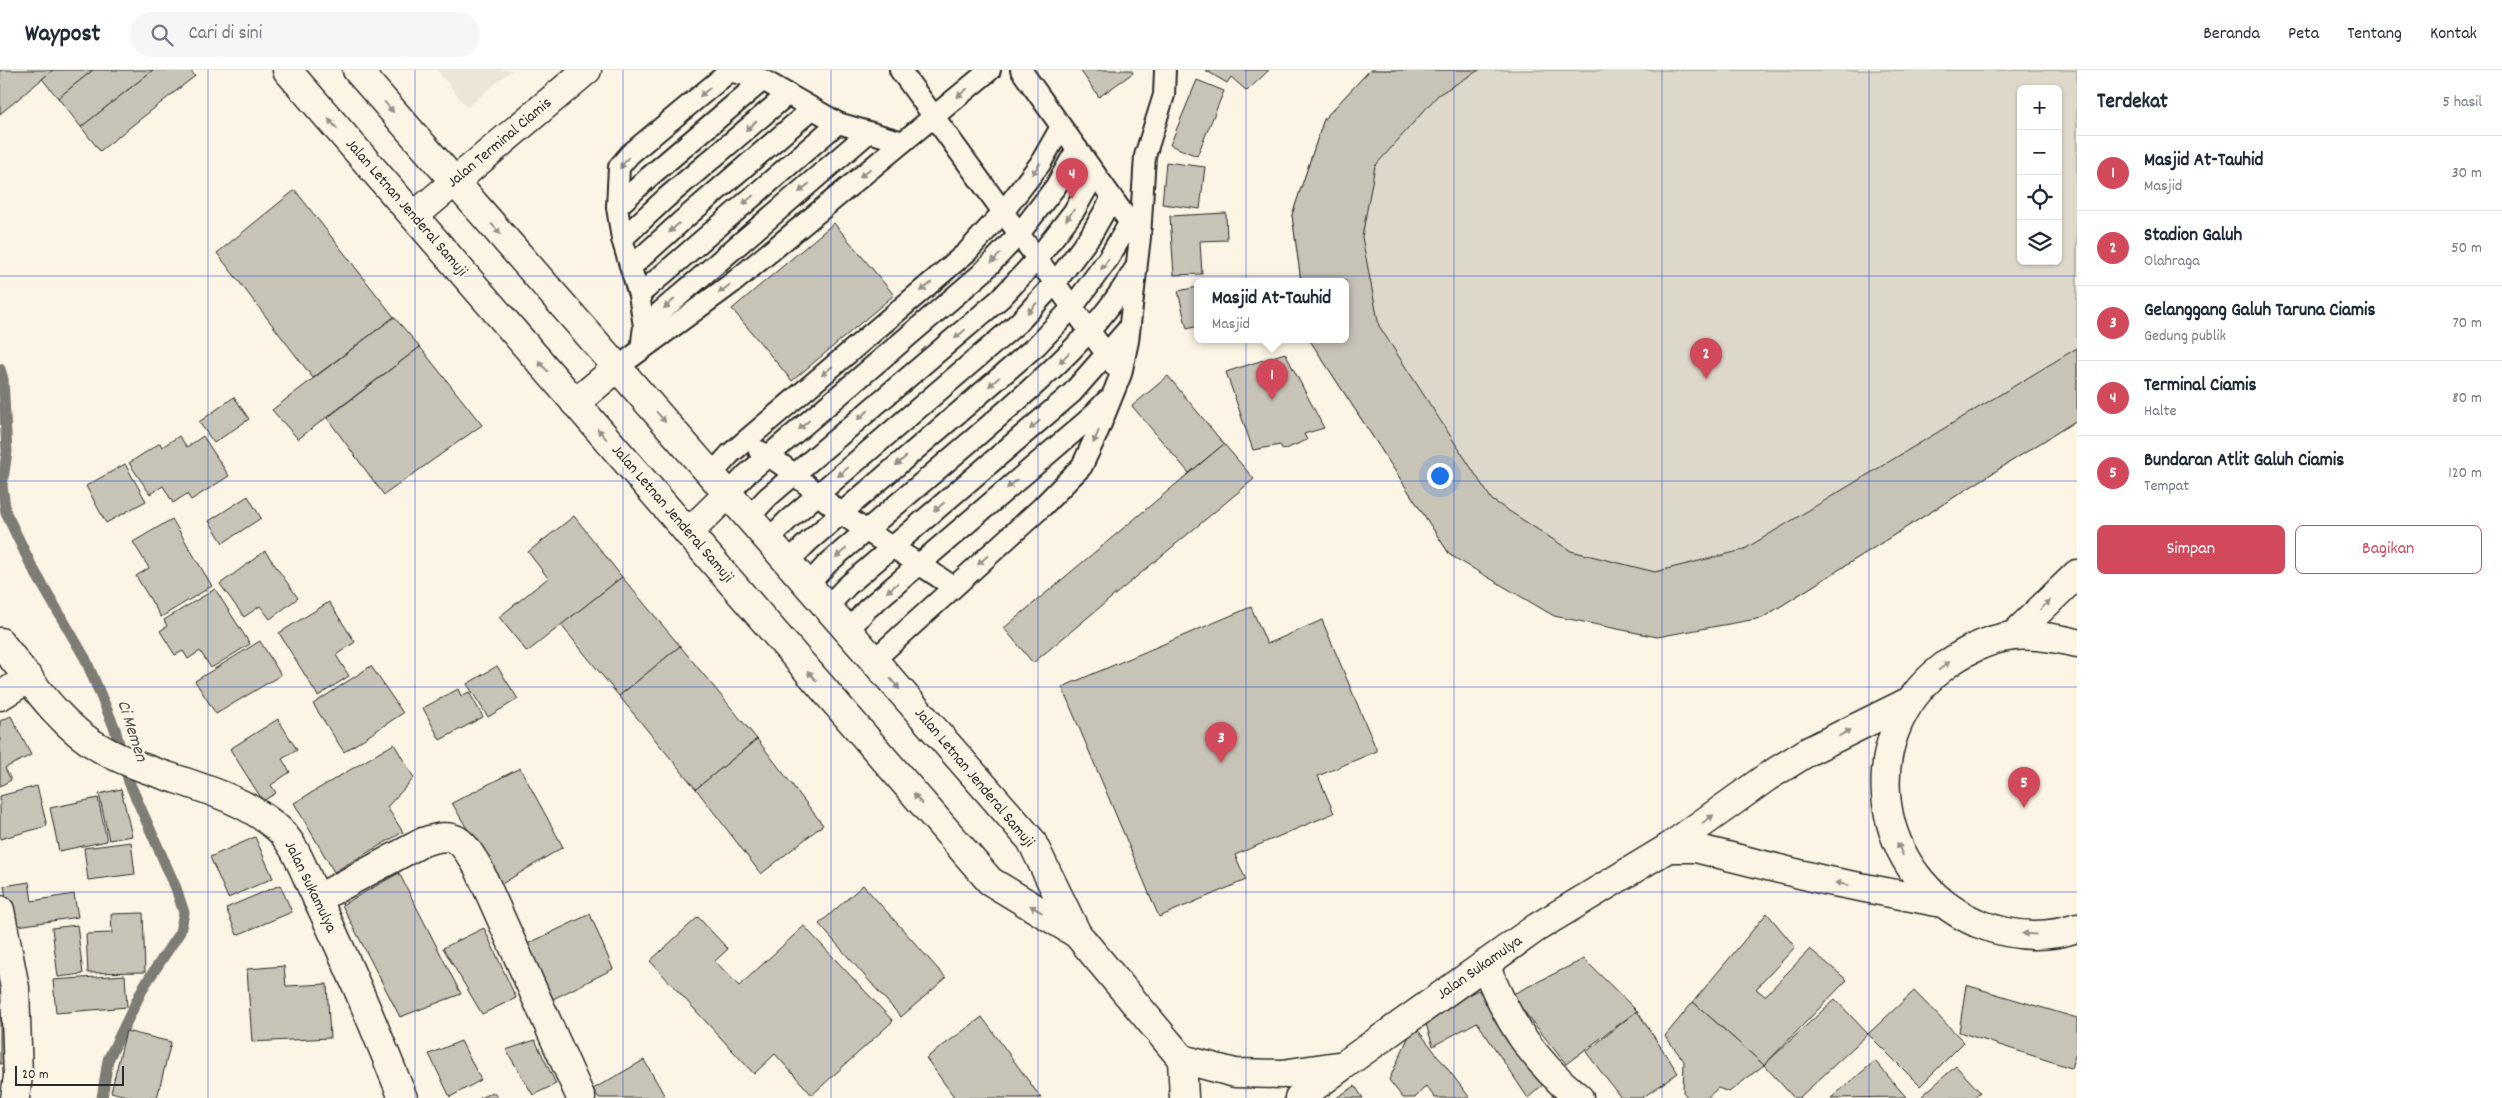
<!DOCTYPE html>
<html lang="id">
<meta charset="utf-8">
<style>
:root{--surface:#fff;--page:#f6f6f7;--text:#1f2937;--muted:#747a83;--line:#e0e1e3;--accent:#d1495b}
body{margin:0;font-family:Dekko,sans-serif;background:var(--page);color:var(--text)}
.controls{position:absolute;right:15px;top:15px;display:grid;overflow:hidden;border-radius:8px;box-shadow:0 1px 4px #0004}
.controls button{width:45px;height:45px;display:grid;place-items:center;padding:0;border:0;border-bottom:1px solid var(--line);background:var(--surface);color:var(--text);font:25px sans-serif}
.scale{position:absolute;left:15px;bottom:12px;width:109px;box-sizing:border-box;padding-left:5px;border:2px solid #2b2b2b;border-top:0;font-size:14px;line-height:18px;white-space:nowrap;color:#2b2b2b;-webkit-text-stroke:4px #fcf5e5;paint-order:stroke}
.you{position:absolute;left:1439px;top:405px;width:18px;height:18px;margin:-12px;border:4px solid #fff;border-radius:50%;background:#1a73e8;box-shadow:0 0 0 8px #1a73e833}
.badge{display:grid;place-items:center;width:32px;height:32px;border-radius:50%;background:var(--accent);color:#fff;font-size:16px;font-weight:700}
.pin{position:absolute;translate:-50% -41px;filter:drop-shadow(0 1px 2px #0008)}
.pin::after{content:'';position:absolute;top:26px;width:18px;height:15px;background:inherit;clip-path:polygon(0 0,100% 0,50% 100%)}
.popup{position:absolute;left:1194px;top:208px;width:155px;height:65px;box-sizing:border-box;display:grid;place-content:center;border-radius:8px;background:var(--surface);filter:drop-shadow(0 1px 4px #0005);font-size:16px;white-space:nowrap;color:var(--muted)}
.popup b{font-size:19px;color:var(--text)}
.popup::after{content:'';position:absolute;left:50%;top:100%;margin-left:-10px;border:10px solid transparent;border-top-color:var(--surface)}
.list{margin:0;padding:0;list-style:none}
h2{display:flex;justify-content:space-between;align-items:center;height:65px;margin:0;padding:0 20px;font-size:21px}
h2 small{font-size:16px;font-weight:400;color:var(--muted)}
.list li{display:grid;grid-template-columns:32px 1fr auto;gap:15px;align-items:center;box-sizing:border-box;height:75px;padding:0 20px;border-top:1px solid var(--line)}
.list b{display:block;font-size:19px;white-space:nowrap}
.list p{margin:0;font-size:16px;white-space:nowrap;color:var(--muted)}
.list em{font-size:16px;font-style:normal;color:var(--muted)}
.actions{display:flex;gap:10px;padding:15px 20px}
.actions a{flex:1;padding:11px 0;border:1px solid var(--accent);border-radius:8px;text-align:center;font-size:18px;color:var(--accent)}
.actions .main{background:var(--accent);color:#fff}
.icon{flex:none;width:28px;height:28px;fill:none;stroke:currentColor;stroke-width:2;stroke-linecap:round;stroke-linejoin:round}
.map{position:relative;flex:none;width:2077px;height:1028px;overflow:hidden}
header{display:flex;align-items:center;gap:30px;box-sizing:border-box;height:70px;padding:0 25px;background:var(--surface);border-bottom:1px solid var(--line)}
header strong{font-size:24px}
nav{display:flex;gap:28px;margin-inline-start:auto;font-size:18px}
.search{width:350px;height:45px;background:var(--page);display:flex;align-items:center;gap:12px;box-sizing:border-box;padding:0 18px;border-radius:28px;color:var(--muted);font-size:19px}
main{display:flex}
aside{flex:1;background:var(--surface)}
.map>svg:first-child{display:block}
.built{fill:#ece6d7}
.green{fill:#ded8ca;stroke:#84827a;fill-rule:evenodd}
.lines{fill:none;stroke-linecap:round;stroke-linejoin:round}
.stream{stroke:#7d7b74;stroke-width:11}
.building{fill:#c8c3b7;stroke:#2b2b2b}
.service-casing{stroke:#2b2b2b;stroke-width:24}
.minor-casing{stroke:#2b2b2b;stroke-width:31}
.tertiary-casing{stroke:#2b2b2b;stroke-width:31}
.secondary-casing{stroke:#2b2b2b;stroke-width:31}
.service{stroke:#fcf5e5;stroke-width:20}
.minor{stroke:#fcf5e5;stroke-width:28}
.tertiary{stroke:#fcf5e5;stroke-width:28}
.secondary{stroke:#fcf5e5;stroke-width:28}
.oneway{fill:#949088}
.grid{fill:none;stroke:#1d4ed8;stroke-width:1;stroke-opacity:0.55}
.labels{text-anchor:middle;dominant-baseline:central;stroke-width:4.5;stroke-linejoin:round;paint-order:stroke}
.street-label{font-size:16px;fill:#2b2b2b;stroke:#fcf5e5}
.water-label{font-size:18px;font-style:italic;fill:#545350;stroke:#fcf5e5}
</style>
<header>
<strong>Waypost</strong>
<div class="search"><svg class="icon" aria-label="search" viewBox="0 0 24 24"><circle cx="10" cy="10" r="6"/><path d="M15 15l6 6"/></svg>Cari di sini</div>
<nav><a>Beranda</a><a>Peta</a><a>Tentang</a><a>Kontak</a></nav>
</header>
<main>
<div class="map">
<svg width="2077" height="1028" viewBox="0 0 2077 1028">
<rect width="100%" height="100%" fill="#fcf5e5"/>
<filter id="ink" filterUnits="userSpaceOnUse"><feTurbulence type="fractalNoise" baseFrequency=".02" numOctaves="2"/><feDisplacementMap in="SourceGraphic" scale="10" xChannelSelector="R" yChannelSelector="G"/><feConvolveMatrix kernelMatrix="1 2 1 2 8 2 1 2 1" color-interpolation-filters="sRGB"/></filter>
<g filter="url(#ink)">
<path class="built" d="M 437,0 L 512,0 L 467,37 Z"/>
<path class="green" d="M 1370,0 L 2077,0 L 2077,350 L 1762,548 L 1450,485 L 1309,269 L 1346,269 L 1346,211 L 1301,211 L 1292,145 L 1324,49 ZM 2021,19 L 2058,19 L 2058,191 L 2021,191 Z"/>
<g class="lines">
<path class="stream" d="M 0,299 L 3,309 L 7,382 L 2,416 L 6,443 L 31,495 L 85,588 L 115,659 L 129,712 L 176,818 L 184,843 L 180,862 L 144,916 L 108,990 L 102,1028"/>
</g>
<g class="building">
<path d="M 0,0 L 53,0 L 0,44 Z"/>
<path d="M 53,0 L 93,0 L 58,28 L 42,9 Z"/>
<path d="M 93,0 L 153,0 L 81,57 L 58,28 Z"/>
<path d="M 153,0 L 190,0 L 195,6 L 100,81 L 81,57 Z"/>
<path d="M 1080,0 L 1131,0 L 1133,3 L 1099,27 Z"/>
<path d="M 1205,0 L 1269,0 L 1247,21 L 1231,7 L 1227,13 Z"/>
<path d="M 1370,0 L 1479,0 L 1438,25 L 1375,96 L 1362,167 L 1379,256 L 1492,430 L 1571,481 L 1655,502 L 1743,480 L 2077,278 L 2077,350 L 1762,548 L 1657,567 L 1554,546 L 1450,485 L 1309,269 L 1346,269 L 1346,211 L 1301,211 L 1292,145 L 1324,49 Z"/>
<path d="M 1197,10 L 1224,21 L 1197,86 L 1170,75 Z"/>
<path d="M 1166,92 L 1205,97 L 1200,139 L 1162,134 Z"/>
<path d="M 295,120 L 394,247 L 313,308 L 217,183 Z"/>
<path d="M 1226,143 L 1227,170 L 1200,171 L 1202,204 L 1174,205 L 1170,146 Z"/>
<path d="M 834,153 L 894,225 L 792,311 L 732,239 Z"/>
<path d="M 1198,217 L 1198,256 L 1187,259 L 1178,221 Z"/>
<path d="M 394,247 L 420,277 L 298,369 L 272,340 Z"/>
<path d="M 420,277 L 482,355 L 384,425 L 327,348 Z"/>
<path d="M 1285,283 L 1324,358 L 1304,364 L 1307,370 L 1283,380 L 1280,375 L 1253,380 L 1226,302 Z"/>
<path d="M 1168,306 L 1224,374 L 1189,403 L 1132,336 Z"/>
<path d="M 234,327 L 249,349 L 214,373 L 199,352 Z"/>
<path d="M 179,366 L 187,377 L 203,366 L 229,406 L 191,430 L 187,424 L 173,433 L 163,416 L 150,424 L 129,393 L 160,373 L 162,377 Z"/>
<path d="M 1224,374 L 1254,409 L 1033,593 L 1004,558 Z"/>
<path d="M 125,394 L 146,431 L 106,453 L 86,416 Z"/>
<path d="M 248,426 L 261,448 L 223,473 L 209,451 Z"/>
<path d="M 574,446 L 622,507 L 527,582 L 499,547 L 548,508 L 528,482 Z"/>
<path d="M 172,449 L 212,516 L 161,547 L 136,506 L 149,498 L 133,472 Z"/>
<path d="M 265,481 L 298,528 L 270,549 L 260,536 L 244,547 L 220,514 Z"/>
<path d="M 622,507 L 680,576 L 619,626 L 561,555 Z"/>
<path d="M 215,519 L 250,574 L 211,598 L 200,581 L 188,589 L 183,581 L 175,585 L 160,561 L 167,556 L 164,550 Z"/>
<path d="M 329,532 L 355,572 L 336,585 L 349,606 L 318,626 L 279,563 Z"/>
<path d="M 1251,537 L 1267,574 L 1322,550 L 1377,681 L 1318,706 L 1334,743 L 1235,785 L 1246,810 L 1159,847 L 1062,617 Z"/>
<path d="M 260,571 L 281,605 L 216,644 L 195,611 Z"/>
<path d="M 680,576 L 757,669 L 696,719 L 619,626 Z"/>
<path d="M 371,596 L 403,643 L 344,682 L 313,634 Z"/>
<path d="M 497,596 L 518,629 L 488,647 L 467,614 Z"/>
<path d="M 458,619 L 461,626 L 469,622 L 483,647 L 440,670 L 423,638 Z"/>
<path d="M 11,646 L 31,685 L 5,698 L 11,710 L 0,716 L 0,651 Z"/>
<path d="M 278,649 L 297,680 L 282,689 L 290,702 L 271,715 L 276,723 L 263,731 L 230,679 Z"/>
<path d="M 757,669 L 823,755 L 761,804 L 696,719 Z"/>
<path d="M 394,674 L 414,708 L 387,737 L 403,762 L 334,802 L 294,733 Z"/>
<path d="M 520,698 L 563,777 L 500,815 L 452,733 Z"/>
<path d="M 37,716 L 47,756 L 0,769 L 0,726 Z"/>
<path d="M 121,719 L 132,766 L 109,770 L 99,724 Z"/>
<path d="M 98,728 L 107,771 L 59,781 L 50,738 Z"/>
<path d="M 255,767 L 273,808 L 228,828 L 210,787 Z"/>
<path d="M 131,772 L 135,804 L 88,810 L 84,778 Z"/>
<path d="M 399,803 L 461,924 L 400,947 L 342,835 Z"/>
<path d="M 29,812 L 32,831 L 74,824 L 78,847 L 11,857 L 4,816 Z"/>
<path d="M 280,815 L 292,842 L 237,865 L 226,838 Z"/>
<path d="M 863,815 L 946,908 L 901,947 L 819,854 Z"/>
<path d="M 143,843 L 145,902 L 88,903 L 86,864 L 112,863 L 111,844 Z"/>
<path d="M 1767,843 L 1795,877 L 1756,919 L 1765,926 L 1810,879 L 1847,910 L 1764,995 L 1693,932 Z"/>
<path d="M 590,844 L 613,899 L 549,931 L 521,877 Z"/>
<path d="M 698,847 L 728,879 L 715,891 L 739,916 L 804,856 L 893,951 L 812,1025 L 775,984 L 754,1004 L 650,891 Z"/>
<path d="M 77,855 L 83,904 L 58,907 L 52,858 Z"/>
<path d="M 484,858 L 516,928 L 482,944 L 443,878 Z"/>
<path d="M 1584,889 L 1637,941 L 1566,994 L 1511,925 Z"/>
<path d="M 284,896 L 286,916 L 327,914 L 330,968 L 252,972 L 247,899 Z"/>
<path d="M 125,905 L 127,937 L 56,943 L 53,910 Z"/>
<path d="M 1966,915 L 2077,948 L 2077,980 L 2071,998 L 1959,962 Z"/>
<path d="M 1478,920 L 1550,1008 L 1528,1028 L 1477,952 L 1433,976 L 1424,948 Z"/>
<path d="M 1914,921 L 1964,972 L 1920,1016 L 1868,964 Z"/>
<path d="M 1835,929 L 1868,964 L 1799,1028 L 1794,1028 L 1764,995 Z"/>
<path d="M 1693,932 L 1764,995 L 1729,1022 L 1718,1018 L 1707,1028 L 1688,1028 L 1683,1022 L 1684,991 L 1665,966 Z"/>
<path d="M 1637,941 L 1678,1003 L 1642,1028 L 1621,1028 L 1586,982 Z"/>
<path d="M 0,946 L 2,946 L 8,993 L 0,994 Z"/>
<path d="M 982,947 L 1041,1028 L 955,1028 L 926,988 Z"/>
<path d="M 1414,955 L 1470,1028 L 1435,1028 L 1426,1016 L 1415,1028 L 1403,1028 L 1389,1010 Z"/>
<path d="M 126,961 L 171,972 L 157,1028 L 134,1028 L 111,1022 Z"/>
<path d="M 535,970 L 556,1014 L 533,1025 L 506,980 Z"/>
<path d="M 461,971 L 481,1010 L 450,1027 L 429,984 Z"/>
<path d="M 644,990 L 666,1028 L 599,1028 L 593,1019 Z"/>
<path d="M 1875,991 L 1906,1027 L 1831,1028 Z"/>
<path d="M 1956,996 L 1980,1022 L 1973,1028 L 1924,1028 L 1922,1026 Z"/>
<path d="M 1355,1016 L 1363,1028 L 1336,1028 Z"/>
<path d="M 493,1022 L 498,1028 L 480,1028 Z"/>
</g>
<g class="lines">
<g class="service-casing">
<g id="service">
<path d="M 900,0 L 1115,296"/>
<path d="M 1021,0 L 1138,164"/>
<path d="M 617,137 L 649,107 L 763,10"/>
<path d="M 622,169 L 666,128 L 788,24"/>
<path d="M 631,197 L 684,149 L 812,39"/>
<path d="M 639,225 L 838,53"/>
<path d="M 644,256 L 868,63"/>
<path d="M 641,280 L 644,256 L 639,225 L 622,169 L 617,137 L 619,97 L 630,84 L 730,1 L 763,10 L 838,53 L 903,72"/>
<path d="M 618,297 L 735,211 L 990,0"/>
<path d="M 759,381 C 790,397 814,422 841,443 C 877,470 917,491 953,517"/>
<path d="M 711,405 L 730,384 L 967,182 L 1003,142 L 1040,94 L 1061,57"/>
<path d="M 728,424 L 747,404 L 982,203 L 1019,164 L 1056,116 L 1077,79"/>
<path d="M 749,447 L 768,427 L 1001,228 L 1037,189 L 1074,141 L 1095,104"/>
<path d="M 768,470 L 788,450 L 1019,252 L 1055,213 L 1091,165 L 1112,128"/>
<path d="M 788,492 L 808,472 L 1036,276 L 1072,238 L 1108,189 L 1130,152"/>
<path d="M 808,515 L 827,494 C 878,451 928,408 978,365 C 1035,315 1095,267 1134,200"/>
<path d="M 827,537 L 847,516 L 1072,323 L 1128,259"/>
<path d="M 848,561 L 867,539 L 1090,348 L 1106,331"/>
<path d="M 874,590 L 1042,437 L 1082,396 L 1096,366 L 1121,304 L 1128,271 L 1140,167 L 1145,86 L 1164,25 L 1165,0"/>
</g>
</g>
<g class="minor-casing">
<g id="minor">
<path d="M 0,572 C 29,608 59,655 100,678 C 155,710 226,715 275,756 C 294,771 303,799 313,820 C 346,888 375,958 403,1028"/>
<path d="M 0,626 L 29,608"/>
<path d="M 317,829 L 423,772 C 456,761 461,769 478,797 L 581,1028"/>
<path d="M 0,840 L 15,918 L 18,1006 L 15,1028"/>
<path d="M 1485,894 C 1506,949 1533,991 1579,1028"/>
<path d="M 1182,989 L 1184,1028"/>
<path d="M 1299,1028 L 1344,995"/>
</g>
</g>
<g class="tertiary-casing">
<g id="tertiary">
<path d="M 414,146 L 587,0"/>
<path d="M 2013,566 L 2077,504"/>
</g>
</g>
<g class="secondary-casing">
<g id="secondary">
<path d="M 287,0 L 990,811 L 1077,864"/>
<path d="M 357,0 L 1031,770 L 1077,864 L 1182,989 L 1235,1003 L 1282,1004 L 1344,995 L 1536,858 L 1668,778 L 1767,707 L 1809,681 L 1910,631"/>
<path d="M 575,333 L 618,297"/>
<path d="M 688,463 L 728,424"/>
<path d="M 2077,573 C 2056,568 2035,564 2013,566 C 1988,569 1962,582 1942,598 C 1852,668 1874,808 1977,853 C 2009,866 2044,869 2077,858"/>
<path d="M 1668,778 L 1695,778 L 1824,810 L 1942,833"/>
</g>
</g>
<use href="#service" class="service"/>
<use href="#minor" class="minor"/>
<use href="#tertiary" class="tertiary"/>
<use href="#secondary" class="secondary"/>
</g>
<defs><path id="oneway-solid" d="M-6-.8H1V-3.2L6.5 0L1 3.2V.8H-6Z" transform="scale(1.25)"/></defs>
<g class="oneway">
<use href="#oneway-solid" transform="translate(705 22) rotate(140)"/>
<use href="#oneway-solid" transform="translate(962 23) rotate(140)"/>
<use href="#oneway-solid" transform="translate(389 37) rotate(49)"/>
<use href="#oneway-solid" transform="translate(333 54) rotate(-131)"/>
<use href="#oneway-solid" transform="translate(751 56) rotate(139)"/>
<use href="#oneway-solid" transform="translate(624 93) rotate(127)"/>
<use href="#oneway-solid" transform="translate(1036 99) rotate(126)"/>
<use href="#oneway-solid" transform="translate(865 103) rotate(140)"/>
<use href="#oneway-solid" transform="translate(804 118) rotate(139)"/>
<use href="#oneway-solid" transform="translate(748 130) rotate(139)"/>
<use href="#oneway-solid" transform="translate(1070 145) rotate(126)"/>
<use href="#oneway-solid" transform="translate(674 158) rotate(137)"/>
<use href="#oneway-solid" transform="translate(496 159) rotate(49)"/>
<use href="#oneway-solid" transform="translate(996 188) rotate(134)"/>
<use href="#oneway-solid" transform="translate(1105 194) rotate(126)"/>
<use href="#oneway-solid" transform="translate(926 217) rotate(140)"/>
<use href="#oneway-solid" transform="translate(724 219) rotate(144)"/>
<use href="#oneway-solid" transform="translate(669 234) rotate(139)"/>
<use href="#oneway-solid" transform="translate(1032 238) rotate(133)"/>
<use href="#oneway-solid" transform="translate(960 264) rotate(140)"/>
<use href="#oneway-solid" transform="translate(1064 288) rotate(133)"/>
<use href="#oneway-solid" transform="translate(543 296) rotate(-131)"/>
<use href="#oneway-solid" transform="translate(827 301) rotate(139)"/>
<use href="#oneway-solid" transform="translate(994 312) rotate(139)"/>
<use href="#oneway-solid" transform="translate(863 345) rotate(140)"/>
<use href="#oneway-solid" transform="translate(661 347) rotate(49)"/>
<use href="#oneway-solid" transform="translate(804 355) rotate(139)"/>
<use href="#oneway-solid" transform="translate(1035 355) rotate(139)"/>
<use href="#oneway-solid" transform="translate(602 364) rotate(-131)"/>
<use href="#oneway-solid" transform="translate(1096 367) rotate(114)"/>
<use href="#oneway-solid" transform="translate(901 391) rotate(139)"/>
<use href="#oneway-solid" transform="translate(843 402) rotate(139)"/>
<use href="#oneway-solid" transform="translate(1012 414) rotate(140)"/>
<use href="#oneway-solid" transform="translate(939 437) rotate(140)"/>
<use href="#oneway-solid" transform="translate(841 483) rotate(139)"/>
<use href="#oneway-solid" transform="translate(983 490) rotate(138)"/>
<use href="#oneway-solid" transform="translate(892 518) rotate(140)"/>
<use href="#oneway-solid" transform="translate(2045 535) rotate(-44)"/>
<use href="#oneway-solid" transform="translate(1944 596) rotate(-38)"/>
<use href="#oneway-solid" transform="translate(812 606) rotate(-131)"/>
<use href="#oneway-solid" transform="translate(895 614) rotate(49)"/>
<use href="#oneway-solid" transform="translate(1845 663) rotate(-27)"/>
<use href="#oneway-solid" transform="translate(918 729) rotate(-131)"/>
<use href="#oneway-solid" transform="translate(1708 749) rotate(-35)"/>
<use href="#oneway-solid" transform="translate(1900 779) rotate(-114)"/>
<use href="#oneway-solid" transform="translate(1842 814) rotate(-169)"/>
<use href="#oneway-solid" transform="translate(1036 839) rotate(-149)"/>
<use href="#oneway-solid" transform="translate(2029 864) rotate(-177)"/>
</g>
</g>
<path class="grid" d="M 208,0 L 208,1028M 415,0 L 415,1028M 623,0 L 623,1028M 831,0 L 831,1028M 1038,0 L 1038,1028M 1246,0 L 1246,1028M 1454,0 L 1454,1028M 1662,0 L 1662,1028M 1869,0 L 1869,1028M 0,206 L 2077,206M 0,411 L 2077,411M 0,617 L 2077,617M 0,822 L 2077,822"/>
<g class="labels">
<g class="street-label">
<text transform="translate(500 73) rotate(-40)">Jalan Terminal Ciamis</text>
<text transform="translate(406 138) rotate(49)">Jalan Letnan Jenderal Samuji</text>
<text transform="translate(672 444) rotate(49)">Jalan Letnan Jenderal Samuji</text>
<text transform="translate(974 708) rotate(50)">Jalan Letnan Jenderal Samuji</text>
<text transform="translate(310 817) rotate(64)">Jalan Sukamulya</text>
<text transform="translate(1480 898) rotate(-35)">Jalan Sukamulya</text>
</g>
<g class="water-label">
<text transform="translate(131 661) rotate(72)">Ci Memen</text>
</g>
</g>
</svg>
<div class="controls">
<button>+</button>
<button>−</button>
<button><svg class="icon" aria-label="locate" viewBox="0 0 24 24"><circle cx="12" cy="12" r="6"/><path d="M12 2v4M12 18v4M2 12h4M18 12h4"/></svg></button>
<button><svg class="icon" aria-label="layers" viewBox="0 0 24 24"><path d="M12 4l9 5-9 5-9-5zM3 14l9 5 9-5"/></svg></button>
</div>
<div class="scale">20 m</div>
<div class="you"></div>
<div class="pin badge" style="left:1272px;top:330px">1</div>
<div class="popup"><b>Masjid At-Tauhid</b>Masjid</div>
<div class="pin badge" style="left:1706px;top:309px">2</div>
<div class="pin badge" style="left:1221px;top:693px">3</div>
<div class="pin badge" style="left:1072px;top:129px">4</div>
<div class="pin badge" style="left:2024px;top:738px">5</div>
</div>
<aside>
<h2>Terdekat<small>5 hasil</small></h2>
<ul class="list">
<li><span class="badge">1</span><div><b>Masjid At-Tauhid</b><p>Masjid</p></div><em>30 m</em></li>
<li><span class="badge">2</span><div><b>Stadion Galuh</b><p>Olahraga</p></div><em>50 m</em></li>
<li><span class="badge">3</span><div><b>Gelanggang Galuh Taruna Ciamis</b><p>Gedung publik</p></div><em>70 m</em></li>
<li><span class="badge">4</span><div><b>Terminal Ciamis</b><p>Halte</p></div><em>80 m</em></li>
<li><span class="badge">5</span><div><b>Bundaran Atlit Galuh Ciamis</b><p>Tempat</p></div><em>120 m</em></li>
</ul>
<div class="actions"><a class="main">Simpan</a><a>Bagikan</a></div>
</aside>
</main>
